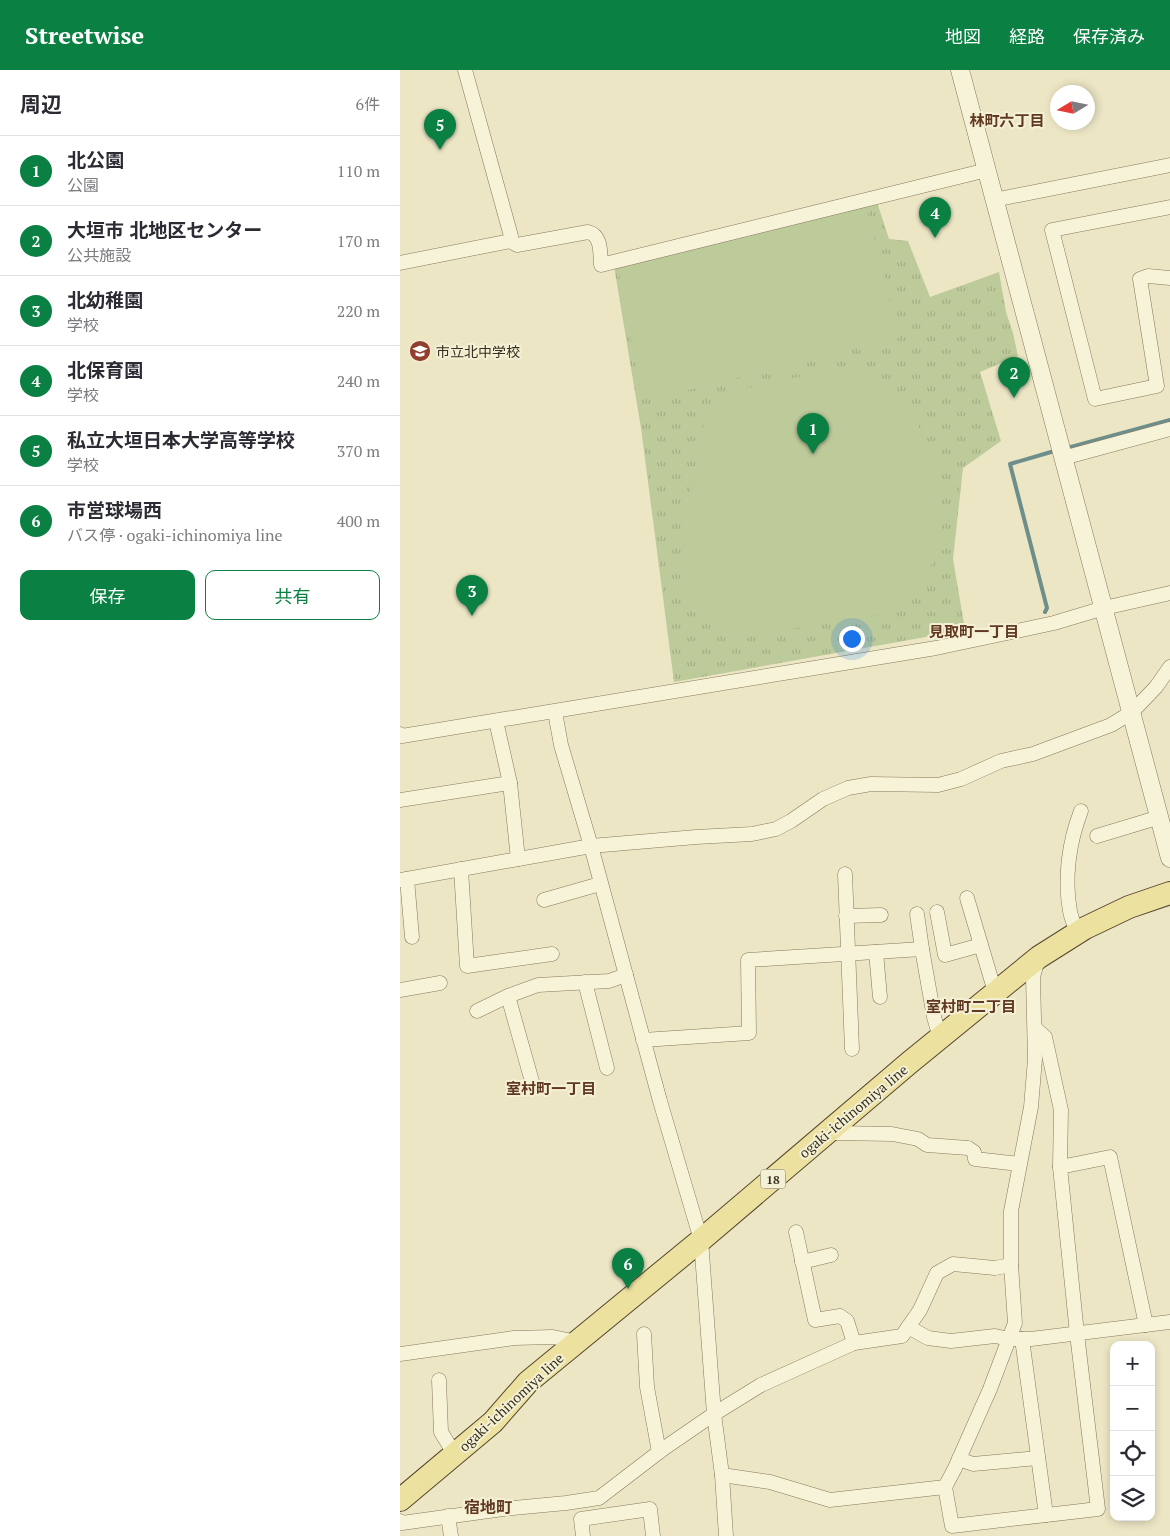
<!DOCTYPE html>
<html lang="ja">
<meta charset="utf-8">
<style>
:root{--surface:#fff;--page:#f7f7f7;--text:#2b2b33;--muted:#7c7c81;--line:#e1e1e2;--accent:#0b8043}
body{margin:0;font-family:"PT Serif","Noto Sans JP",serif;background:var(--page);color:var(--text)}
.controls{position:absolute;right:15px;bottom:15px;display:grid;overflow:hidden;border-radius:10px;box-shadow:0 2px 8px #0003}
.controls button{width:45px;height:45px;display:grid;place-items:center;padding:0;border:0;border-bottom:1px solid var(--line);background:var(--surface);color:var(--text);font:25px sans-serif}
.compass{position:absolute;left:650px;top:15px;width:45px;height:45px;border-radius:50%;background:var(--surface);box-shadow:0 2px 8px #0003;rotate:260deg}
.you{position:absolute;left:451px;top:568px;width:18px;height:18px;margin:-12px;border:4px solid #fff;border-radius:50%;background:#1a73e8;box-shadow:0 0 0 8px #1a73e833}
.badge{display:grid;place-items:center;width:32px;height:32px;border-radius:50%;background:var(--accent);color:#fff;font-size:16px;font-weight:700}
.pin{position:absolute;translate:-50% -41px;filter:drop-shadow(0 1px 2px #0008)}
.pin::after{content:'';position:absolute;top:26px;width:18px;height:15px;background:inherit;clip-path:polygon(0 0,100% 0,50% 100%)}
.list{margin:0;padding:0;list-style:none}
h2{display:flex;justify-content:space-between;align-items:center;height:65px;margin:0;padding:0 20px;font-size:21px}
h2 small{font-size:16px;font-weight:400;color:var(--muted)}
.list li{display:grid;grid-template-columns:32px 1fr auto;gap:15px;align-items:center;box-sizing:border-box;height:70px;padding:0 20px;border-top:1px solid var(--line)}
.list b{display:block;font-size:19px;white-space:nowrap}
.list p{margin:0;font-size:16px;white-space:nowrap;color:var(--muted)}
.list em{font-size:16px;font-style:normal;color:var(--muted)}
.actions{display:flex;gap:10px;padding:15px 20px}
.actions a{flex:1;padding:11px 0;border:1px solid var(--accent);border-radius:10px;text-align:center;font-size:18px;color:var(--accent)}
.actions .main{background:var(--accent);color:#fff}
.icon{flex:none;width:28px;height:28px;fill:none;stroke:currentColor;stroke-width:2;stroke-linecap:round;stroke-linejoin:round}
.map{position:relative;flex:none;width:770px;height:1466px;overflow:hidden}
header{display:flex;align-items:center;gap:30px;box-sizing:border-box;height:70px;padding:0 25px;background:var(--accent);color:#fff}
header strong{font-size:24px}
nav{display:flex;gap:28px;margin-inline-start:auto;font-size:18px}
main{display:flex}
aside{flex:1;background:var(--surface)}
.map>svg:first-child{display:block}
.park{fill:url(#park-tufts)}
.pitch{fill:#bdca9a}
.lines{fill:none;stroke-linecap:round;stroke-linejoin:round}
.stream{stroke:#6e8e8b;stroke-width:4}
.minor-casing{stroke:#86795c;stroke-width:15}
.tertiary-casing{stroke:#86795c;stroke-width:19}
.primary-casing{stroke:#544730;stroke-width:24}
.minor{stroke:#f7f3d8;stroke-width:14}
.tertiary{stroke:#f7f3d8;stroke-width:18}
.primary{stroke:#ede19f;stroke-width:22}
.labels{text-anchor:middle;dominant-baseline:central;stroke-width:4;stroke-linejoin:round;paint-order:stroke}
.shield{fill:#f4f0d5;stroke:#706956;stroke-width:1}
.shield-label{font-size:12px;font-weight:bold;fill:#372f1f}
.poi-label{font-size:14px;fill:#372f1f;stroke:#f4f0d5;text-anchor:start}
.street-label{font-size:14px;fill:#372f1f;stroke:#f4f0d5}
.neighbourhood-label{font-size:15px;font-weight:bold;fill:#613821;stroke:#f4f0d5}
.quarter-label{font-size:16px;font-weight:bold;fill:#613821;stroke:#f4f0d5}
</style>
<header>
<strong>Streetwise</strong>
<nav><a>地図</a><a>経路</a><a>保存済み</a></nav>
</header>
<main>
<aside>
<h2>周辺<small>6件</small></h2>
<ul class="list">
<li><span class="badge">1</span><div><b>北公園</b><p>公園</p></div><em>110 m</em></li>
<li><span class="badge">2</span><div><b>大垣市 北地区センター</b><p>公共施設</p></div><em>170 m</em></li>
<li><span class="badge">3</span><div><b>北幼稚園</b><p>学校</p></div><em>220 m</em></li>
<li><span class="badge">4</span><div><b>北保育園</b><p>学校</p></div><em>240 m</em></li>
<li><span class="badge">5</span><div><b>私立大垣日本大学高等学校</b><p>学校</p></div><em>370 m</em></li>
<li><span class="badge">6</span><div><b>市営球場西</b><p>バス停 · ogaki-ichinomiya line</p></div><em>400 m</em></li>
</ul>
<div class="actions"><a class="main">保存</a><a>共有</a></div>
</aside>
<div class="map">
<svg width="770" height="1466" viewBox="0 0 770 1466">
<defs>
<pattern id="park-tufts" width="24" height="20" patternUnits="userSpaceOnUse" patternTransform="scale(1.25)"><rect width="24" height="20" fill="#bdca9a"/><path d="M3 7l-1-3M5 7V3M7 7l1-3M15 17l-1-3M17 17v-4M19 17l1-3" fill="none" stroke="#a3ae84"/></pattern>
</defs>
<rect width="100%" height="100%" fill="#ece6c5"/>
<path class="park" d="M 477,132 L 489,169 L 508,171 L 530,227 L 599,202 L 606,242 L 613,263 L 618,286 L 580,302 L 601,371 L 563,398 L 553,489 L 565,560 L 274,612 L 241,358 L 214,196 Z"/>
<g class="pitch">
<path d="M 466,136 L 499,268 L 248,330 L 241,323 L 218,198 Z"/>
<path d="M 449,296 L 491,327 L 519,357 L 542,400 L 539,477 L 521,520 L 499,540 L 449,551 L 342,565 L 307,550 L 287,527 L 281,496 L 284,450 L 307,339 L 335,321 Z"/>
</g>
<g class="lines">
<g class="stream">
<path d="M 671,377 L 770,350"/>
<path d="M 645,542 L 647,538 L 610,394 L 651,382"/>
</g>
<g class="minor-casing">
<g id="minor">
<path d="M 65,0 L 111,166 L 110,171"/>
<path d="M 594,130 L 770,95"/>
<path d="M 770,137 L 652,160 L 695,329 L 757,316 L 740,209 L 748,206 L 770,208"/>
<path d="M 0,193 L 110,171 L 117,175 L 188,162 C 202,165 200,183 201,195 L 587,100"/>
<path d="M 663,388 L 770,359"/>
<path d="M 155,642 L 161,675 L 191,776 L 260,1031 L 301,1170 L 314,1344 L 322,1405 L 326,1466"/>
<path d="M 96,651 L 110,713 L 118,789"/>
<path d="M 0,664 L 2,666 L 536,578 L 654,553 L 704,538 L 770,523"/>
<path d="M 0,730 L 110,713"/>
<path d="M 697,766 L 760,747"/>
<path d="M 61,799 L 67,896 L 152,884"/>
<path d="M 445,804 L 452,979"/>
<path d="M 7,809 L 12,867"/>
<path d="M 0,810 L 191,776 L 296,767 L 352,764 L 376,759 L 391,751 L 423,729 L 448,718 L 471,714 L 538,715 L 561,709 L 601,691 L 633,684 L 711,655 L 732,642 L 756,617 L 770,597"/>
<path d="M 567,828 L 595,922"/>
<path d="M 144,830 L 200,814"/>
<path d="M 537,842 L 545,885 L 581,875"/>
<path d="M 517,844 L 522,879"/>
<path d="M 446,846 L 481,845"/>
<path d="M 677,863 C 675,856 671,848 670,841 C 664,808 669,772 681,741"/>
<path d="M 476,882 L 480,927"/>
<path d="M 185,912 L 207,998"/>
<path d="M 0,920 L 40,913"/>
<path d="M 108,926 L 133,1015"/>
<path d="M 77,941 L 108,926 L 138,915 L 209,911 L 226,905"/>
<path d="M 243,970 L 349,963 L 348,890 L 522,879 L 534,947 L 540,968"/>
<path d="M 436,1063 L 492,1064 L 518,1069 L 527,1075 L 568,1078 L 574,1082 L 575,1089 L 619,1094"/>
<path d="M 660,1097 L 710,1087 L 746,1255"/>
<path d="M 396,1162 L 415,1250 L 440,1246 L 447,1251 L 454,1273"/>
<path d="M 402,1192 L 431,1185"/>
<path d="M 508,1257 L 528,1268 L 551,1271 L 595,1266 L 609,1269 L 631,1269 L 770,1252"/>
<path d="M 244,1264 L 247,1317 L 259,1382"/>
<path d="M 622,1269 L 646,1445"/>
<path d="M 0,1284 L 114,1268 L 153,1267 L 177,1272"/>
<path d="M 39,1310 L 41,1362 L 55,1385"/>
<path d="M 559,1389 L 573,1394 L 638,1388"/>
<path d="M 322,1405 L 370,1412 L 430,1430 L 545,1417 L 555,1398 L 590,1319 L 615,1253 L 611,1195 L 611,1141 L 631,1037 L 635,989 L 633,907 L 638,889"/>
<path d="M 545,1417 L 552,1456 L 698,1439 L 677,1264 L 660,1097 L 661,1040 L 645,967 L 635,958"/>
<path d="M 48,1446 L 51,1466"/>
<path d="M 0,1451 L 2,1453 L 103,1439 L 166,1433 L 199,1428 L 263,1379 L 314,1344 L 361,1315 L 454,1273 L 502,1266 L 520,1240 L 537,1203 L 553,1194 L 595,1198 L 611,1195"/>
<path d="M 183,1466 L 181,1449 L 250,1439 L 253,1466"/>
</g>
</g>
<g class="tertiary-casing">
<path id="tertiary" d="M 560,0 L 770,788"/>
</g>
<g class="primary-casing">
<path id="primary" d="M 0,1430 L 93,1352 L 128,1312 L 301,1170 L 509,993 L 639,887 L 685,858 L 729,837 L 770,823"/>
</g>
<use href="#minor" class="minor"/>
<use href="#tertiary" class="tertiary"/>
<use href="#primary" class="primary"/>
</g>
<defs>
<g id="school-disc" transform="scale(1.125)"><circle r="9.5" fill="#923e2f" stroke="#f4f0d5"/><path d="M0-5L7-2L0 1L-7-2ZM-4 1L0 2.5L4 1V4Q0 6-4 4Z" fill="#fff"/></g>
</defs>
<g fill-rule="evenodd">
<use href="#school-disc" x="20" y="281"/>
</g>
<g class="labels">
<rect class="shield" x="360.5" y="1099.5" width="25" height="19" rx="4"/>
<g class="shield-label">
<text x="373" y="1109">18</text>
</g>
<g class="poi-label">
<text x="36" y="281">市立北中学校</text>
</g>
<g class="street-label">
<text transform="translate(453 1041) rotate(-40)">ogaki-ichinomiya line</text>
<text transform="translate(111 1332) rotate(-43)">ogaki-ichinomiya line</text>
</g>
<g class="neighbourhood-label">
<text x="607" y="50">林町六丁目</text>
<text x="574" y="561">見取町一丁目</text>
<text x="571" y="936">室村町二丁目</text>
<text x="151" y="1018">室村町一丁目</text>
</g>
<g class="quarter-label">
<text x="88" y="1437">宿地町</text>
</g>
</g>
</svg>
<div class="controls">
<button>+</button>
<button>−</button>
<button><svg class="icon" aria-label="locate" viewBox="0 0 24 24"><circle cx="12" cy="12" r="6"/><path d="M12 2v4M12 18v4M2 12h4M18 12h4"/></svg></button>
<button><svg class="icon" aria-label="layers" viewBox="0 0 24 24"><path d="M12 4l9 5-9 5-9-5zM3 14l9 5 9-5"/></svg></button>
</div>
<svg class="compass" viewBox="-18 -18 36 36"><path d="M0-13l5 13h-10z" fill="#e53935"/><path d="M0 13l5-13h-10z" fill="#7c7c81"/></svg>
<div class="you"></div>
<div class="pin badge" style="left:413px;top:384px">1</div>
<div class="pin badge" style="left:614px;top:328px">2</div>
<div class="pin badge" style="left:72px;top:546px">3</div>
<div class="pin badge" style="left:535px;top:168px">4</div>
<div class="pin badge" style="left:40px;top:80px">5</div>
<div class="pin badge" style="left:228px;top:1219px">6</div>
</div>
</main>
